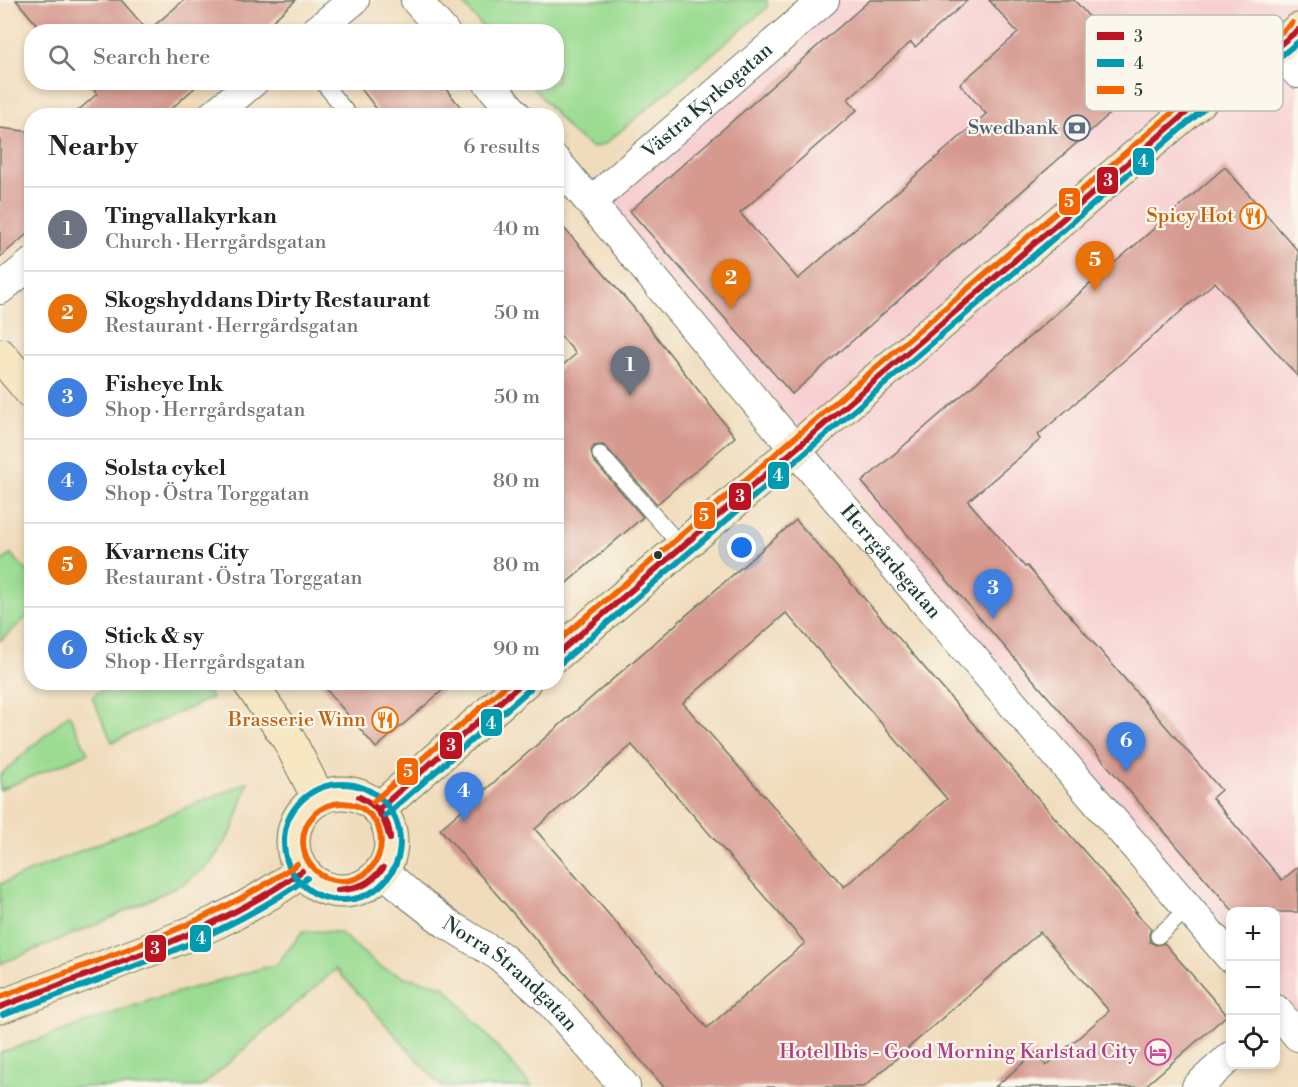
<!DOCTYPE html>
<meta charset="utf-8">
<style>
:root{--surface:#fff;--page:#f6f6f6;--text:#222;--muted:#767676;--line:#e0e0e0;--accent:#0b8043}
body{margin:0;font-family:"Libre Bodoni",serif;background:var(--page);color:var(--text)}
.controls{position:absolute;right:18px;bottom:18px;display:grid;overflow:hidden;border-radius:12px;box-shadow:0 3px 9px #0003}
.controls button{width:54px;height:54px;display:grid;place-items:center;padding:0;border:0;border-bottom:2px solid var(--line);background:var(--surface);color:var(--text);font:30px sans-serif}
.you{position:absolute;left:742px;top:548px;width:21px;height:21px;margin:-15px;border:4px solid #fff;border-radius:50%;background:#1a73e8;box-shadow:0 0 0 9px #1a73e833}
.badge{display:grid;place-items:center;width:39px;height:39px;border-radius:50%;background:var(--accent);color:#fff;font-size:20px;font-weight:700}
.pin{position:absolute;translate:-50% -50px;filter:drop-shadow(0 2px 3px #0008)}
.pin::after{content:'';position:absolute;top:32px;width:21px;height:18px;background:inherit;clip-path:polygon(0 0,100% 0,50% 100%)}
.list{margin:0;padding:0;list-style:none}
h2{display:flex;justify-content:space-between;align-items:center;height:78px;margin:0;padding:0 24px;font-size:26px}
h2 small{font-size:20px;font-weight:400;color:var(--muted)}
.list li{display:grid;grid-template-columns:39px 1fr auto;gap:18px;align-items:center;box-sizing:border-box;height:84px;padding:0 24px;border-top:2px solid var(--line)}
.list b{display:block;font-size:22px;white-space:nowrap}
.list p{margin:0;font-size:20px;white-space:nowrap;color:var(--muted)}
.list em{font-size:20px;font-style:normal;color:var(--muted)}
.icon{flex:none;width:33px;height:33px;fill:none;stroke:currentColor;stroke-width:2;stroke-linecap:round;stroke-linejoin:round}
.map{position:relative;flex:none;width:1298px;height:1087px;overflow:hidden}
.search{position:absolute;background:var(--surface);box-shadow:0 3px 9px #0003;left:24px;top:24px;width:540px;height:66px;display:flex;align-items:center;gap:15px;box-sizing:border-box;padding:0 21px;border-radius:24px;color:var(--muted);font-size:22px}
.panel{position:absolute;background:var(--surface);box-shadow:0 3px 9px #0003;left:24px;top:108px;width:540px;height:582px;border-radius:24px}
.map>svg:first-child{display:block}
.built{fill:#f7cfd1}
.green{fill:#9adb91;stroke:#5c8c62;stroke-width:1.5}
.building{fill:#d6998f;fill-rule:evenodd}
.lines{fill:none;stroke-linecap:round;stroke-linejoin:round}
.lane-casing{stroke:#687563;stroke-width:17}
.street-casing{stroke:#687563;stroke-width:32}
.secondary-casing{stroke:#687563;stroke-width:35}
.lane{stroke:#fff;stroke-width:15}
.street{stroke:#fff;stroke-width:30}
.secondary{stroke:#f7e8c3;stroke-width:33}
.bus-1-casing{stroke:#fbf7ec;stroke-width:10}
.bus-2-casing{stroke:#fbf7ec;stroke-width:10}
.bus-3-casing{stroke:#fbf7ec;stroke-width:10}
.bus-1{stroke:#bd1220;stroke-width:6}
.bus-2{stroke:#009ab1;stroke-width:6}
.bus-3{stroke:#f46403;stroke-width:6}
.bus-dot{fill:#1f3d34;stroke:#fbf7ec;stroke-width:2}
.labels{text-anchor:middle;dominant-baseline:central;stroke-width:4.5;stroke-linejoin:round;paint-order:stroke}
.street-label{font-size:20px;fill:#1f3d34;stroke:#fbf7ec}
.service-label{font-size:20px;fill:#4e5e75;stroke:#fbf7ec;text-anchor:end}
.food-label{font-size:20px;fill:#c56008;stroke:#fbf7ec;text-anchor:end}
.hotel-label{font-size:20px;fill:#b23c85;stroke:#fbf7ec;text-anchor:end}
.key{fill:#fbf7ec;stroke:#b9bfb5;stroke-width:1.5}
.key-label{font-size:16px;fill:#1f3d34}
.line-badge{stroke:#fbf7ec;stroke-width:2}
.badge-label{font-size:16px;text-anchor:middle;font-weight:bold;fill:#fff}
</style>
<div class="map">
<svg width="1298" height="1087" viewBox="0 0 1298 1087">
<rect width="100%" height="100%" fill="#fbf7ec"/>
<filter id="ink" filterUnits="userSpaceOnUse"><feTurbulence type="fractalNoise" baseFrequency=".0167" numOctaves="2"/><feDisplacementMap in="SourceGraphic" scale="12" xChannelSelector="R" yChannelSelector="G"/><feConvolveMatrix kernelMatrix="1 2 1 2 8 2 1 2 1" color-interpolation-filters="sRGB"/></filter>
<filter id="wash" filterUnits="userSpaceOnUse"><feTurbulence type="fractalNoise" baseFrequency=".008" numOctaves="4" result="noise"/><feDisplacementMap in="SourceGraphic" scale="24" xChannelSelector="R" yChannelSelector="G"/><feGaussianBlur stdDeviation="1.35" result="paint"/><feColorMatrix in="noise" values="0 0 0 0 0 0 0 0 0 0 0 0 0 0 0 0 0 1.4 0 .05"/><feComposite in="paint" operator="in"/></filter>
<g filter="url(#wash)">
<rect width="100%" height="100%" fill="#f0dcbb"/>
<path class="built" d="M 832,0 L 1298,0 L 1298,1013 L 1276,987 L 1276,912 L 1230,912 L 1230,934 L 820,453 L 601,200 Z"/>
<g class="green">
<path d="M 460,0 L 767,0 L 767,8 L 605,144 L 592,148 L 572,133 L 529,83 L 556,82 L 556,32 L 486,31 Z"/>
<path d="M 11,554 L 31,575 L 31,613 L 0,641 L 0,563 Z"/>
<path d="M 201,683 L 212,698 L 112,742 L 92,697 L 110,683 Z"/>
<path d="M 69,714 L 88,753 L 0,790 L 0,775 Z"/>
<path d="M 248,782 L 232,831 L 210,864 L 184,883 L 107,920 L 0,964 L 0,884 Z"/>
<path d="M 303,931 L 339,932 L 380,967 L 405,977 L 444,986 L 532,1087 L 442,1087 L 336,969 L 201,1087 L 0,1087 L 0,1053 L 151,1000 L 277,964 Z"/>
</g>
<g id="blocks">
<g class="building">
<path d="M 16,0 L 121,0 L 148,31 L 184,0 L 296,0 L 260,32 L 43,32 Z"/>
<path d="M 870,0 L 968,0 L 915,47 L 911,42 L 848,99 L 857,110 L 740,213 L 798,279 L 986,114 L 960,84 L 1018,33 L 989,0 L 1074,0 L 1147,81 L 792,394 L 630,211 Z"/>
<path d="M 88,82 L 201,82 L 163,116 L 72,116 L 97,94 Z"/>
<path d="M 356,82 L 440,82 L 468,116 L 382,116 Z"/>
<path d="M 0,128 L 32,132 L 32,230 L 0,257 Z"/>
<path d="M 1225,167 L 1298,251 L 1298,377 L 1215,282 L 1038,435 L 1041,439 L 968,501 L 1025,567 L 1027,566 L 1221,790 L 1212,798 L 1282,880 L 1298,867 L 1298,912 L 1234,912 L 862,482 Z"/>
<path d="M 556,219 L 633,307 L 735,437 L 657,504 L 607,448 L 603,445 L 594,446 L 591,451 L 593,460 L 643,517 L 556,592 L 556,371 L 576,354 L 556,330 Z"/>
<path d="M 796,520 L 1137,912 L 1135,912 L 1151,929 L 1149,934 L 1150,942 L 1156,945 L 1164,943 L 1166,945 L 1227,1015 L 1144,1087 L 995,1087 L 1035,1053 L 1046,1066 L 1109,1011 L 1040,932 L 864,1087 L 664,1087 L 440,829 ZM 786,613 L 947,799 L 844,887 L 683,703 ZM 632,745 L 805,943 L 707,1028 L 535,829 Z"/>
<path d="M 320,682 L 452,682 L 376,748 Z"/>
</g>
</g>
</g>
<g filter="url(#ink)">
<use href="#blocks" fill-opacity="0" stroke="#687563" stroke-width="1.5"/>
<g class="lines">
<g class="lane-casing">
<g id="lane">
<path d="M 322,82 L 350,116"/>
<path d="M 600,454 L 682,547"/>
<path d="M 1158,936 L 1189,908"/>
</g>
</g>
<g class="street-casing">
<g id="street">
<path d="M 416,0 L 444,32"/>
<path d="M 315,32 L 354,0"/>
<path d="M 1276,48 L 1298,73"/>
<path d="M 488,82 L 517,116"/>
<path d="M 212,116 L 253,82"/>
<path id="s1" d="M 556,161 L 823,483 L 1230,957"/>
<path id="s2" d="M 592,201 L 824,0"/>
<path d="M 0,289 L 32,263"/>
<path id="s3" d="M 383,871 L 410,895 L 446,923 L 501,957 L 546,997 L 625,1087"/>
<path d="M 1276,1010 L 1298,1036"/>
<path d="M 1197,1087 L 1230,1057"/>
</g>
</g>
<g class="secondary-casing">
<g id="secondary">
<path d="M 0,355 L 32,393"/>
<path d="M 556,655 L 1215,88 L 1276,48 L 1298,30"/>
<path d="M 249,682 L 289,740 L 319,799"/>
<circle cx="342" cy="842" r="49"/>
<path d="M 379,809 L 524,682"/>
<path d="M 0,1007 C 42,991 84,975 125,959 C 192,934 244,914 302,871"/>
</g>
</g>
<use href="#lane" class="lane"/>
<use href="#street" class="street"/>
<use href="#secondary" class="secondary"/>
<g class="bus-1-casing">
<g id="bus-1">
<path d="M 556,655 L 1215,88 L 1276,48 L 1298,30"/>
<path d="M 359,797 C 377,805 390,819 390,839"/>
<path d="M 359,797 C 379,806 385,820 390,839"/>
<path d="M 379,809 L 523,682"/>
<path d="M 338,890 C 359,888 369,884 383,868"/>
<path d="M 338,890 C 361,889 369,885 383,868"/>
<path d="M 0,1007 C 103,968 211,935 302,871"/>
</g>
</g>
<g class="bus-2-casing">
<g id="bus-2">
<path d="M 562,662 L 1220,95 L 1281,56 L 1298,42"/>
<circle cx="342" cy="842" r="58"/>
<path d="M 385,816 L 530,689"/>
<path d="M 3,1015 C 107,976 216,943 307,878"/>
</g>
</g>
<g class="bus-3-casing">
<g id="bus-3">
<path d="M 556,643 L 1209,81 L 1271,41 L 1292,23"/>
<path d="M 373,802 L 510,682"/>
<circle cx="342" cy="842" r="39"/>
<path d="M 0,997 C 101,959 207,926 297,864"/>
</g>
</g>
<use href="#bus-1" class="bus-1"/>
<use href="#bus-2" class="bus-2"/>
<use href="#bus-3" class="bus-3"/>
</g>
</g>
<defs>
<g id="bank-ring" transform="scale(1.35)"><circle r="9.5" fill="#fbf7ec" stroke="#5c6f8a" stroke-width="1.5"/><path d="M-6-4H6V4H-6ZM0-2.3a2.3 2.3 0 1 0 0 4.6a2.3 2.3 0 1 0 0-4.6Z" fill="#5c6f8a"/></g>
<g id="restaurant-ring" transform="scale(1.35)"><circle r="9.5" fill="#fbf7ec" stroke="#e8710a" stroke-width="1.5"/><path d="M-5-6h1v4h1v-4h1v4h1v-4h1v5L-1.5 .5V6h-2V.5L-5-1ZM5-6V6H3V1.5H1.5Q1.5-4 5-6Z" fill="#e8710a"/></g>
<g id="hotel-ring" transform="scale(1.35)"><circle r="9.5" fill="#fbf7ec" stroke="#d1479c" stroke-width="1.5"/><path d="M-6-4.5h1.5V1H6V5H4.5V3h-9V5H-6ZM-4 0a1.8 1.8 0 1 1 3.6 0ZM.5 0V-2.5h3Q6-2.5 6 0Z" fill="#d1479c"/></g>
</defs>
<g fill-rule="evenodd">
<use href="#bank-ring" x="1077" y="128"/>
<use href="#restaurant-ring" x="1253" y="216"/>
<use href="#restaurant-ring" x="385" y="720"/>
<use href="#hotel-ring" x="1158" y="1052"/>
</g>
<circle class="bus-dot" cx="658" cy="555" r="5"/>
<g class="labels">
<g class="street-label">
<text stroke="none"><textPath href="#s2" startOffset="153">Västra Kyrkogatan</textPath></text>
<text stroke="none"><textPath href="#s1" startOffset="522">Herrgårdsgatan</textPath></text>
<text stroke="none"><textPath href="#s3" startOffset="164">Norra Strandgatan</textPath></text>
</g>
<g class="service-label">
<text x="1058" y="128">Swedbank</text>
</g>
<g class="food-label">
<text x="1234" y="216">Spicy Hot</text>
<text x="366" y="720">Brasserie Winn</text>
</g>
<g class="hotel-label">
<text x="1138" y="1052">Hotel Ibis - Good Morning Karlstad City</text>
</g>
</g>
<rect x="1085" y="15" width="198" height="96" rx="9" class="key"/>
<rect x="1097" y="32" width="27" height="8" fill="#bd1220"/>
<rect x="1097" y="59" width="27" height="8" fill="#009ab1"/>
<rect x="1097" y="86" width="27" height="8" fill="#f46403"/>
<g class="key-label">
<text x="1134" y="42">3</text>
<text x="1134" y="69">4</text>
<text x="1134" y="96">5</text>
</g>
<g class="line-badge">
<rect x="1132" y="147" width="23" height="29" rx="6" fill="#009ab1"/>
<rect x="1096" y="166" width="23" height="29" rx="6" fill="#bd1220"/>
<rect x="1058" y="187" width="23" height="29" rx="6" fill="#f46403"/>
<rect x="767" y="461" width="23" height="29" rx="6" fill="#009ab1"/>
<rect x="728" y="482" width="24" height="29" rx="6" fill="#bd1220"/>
<rect x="693" y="501" width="23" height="29" rx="6" fill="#f46403"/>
<rect x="480" y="708" width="23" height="29" rx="6" fill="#009ab1"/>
<rect x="439" y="731" width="24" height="29" rx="6" fill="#bd1220"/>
<rect x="396" y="757" width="23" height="29" rx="6" fill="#f46403"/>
<rect x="189" y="924" width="23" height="29" rx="6" fill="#009ab1"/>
<rect x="144" y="934" width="23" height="29" rx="6" fill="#bd1220"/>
</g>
<g class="badge-label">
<text x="1143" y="167">4</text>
<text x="1108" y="186">3</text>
<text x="1069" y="207">5</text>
<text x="778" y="481">4</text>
<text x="740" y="502">3</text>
<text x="704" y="521">5</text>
<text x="491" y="729">4</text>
<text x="451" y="751">3</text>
<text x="408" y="777">5</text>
<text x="201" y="944">4</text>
<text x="155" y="954">3</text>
</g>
</svg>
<div class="controls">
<button>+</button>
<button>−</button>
<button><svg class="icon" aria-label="locate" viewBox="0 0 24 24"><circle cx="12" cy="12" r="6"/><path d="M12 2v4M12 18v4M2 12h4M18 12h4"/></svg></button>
</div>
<div class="you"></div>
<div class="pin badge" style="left:630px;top:396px;background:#6b7280">1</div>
<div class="pin badge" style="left:731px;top:309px;background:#e8710a">2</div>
<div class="pin badge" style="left:993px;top:619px;background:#3f7fe0">3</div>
<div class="pin badge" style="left:464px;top:822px;background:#3f7fe0">4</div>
<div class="pin badge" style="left:1095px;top:291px;background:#e8710a">5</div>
<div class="pin badge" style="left:1126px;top:772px;background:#3f7fe0">6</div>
<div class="search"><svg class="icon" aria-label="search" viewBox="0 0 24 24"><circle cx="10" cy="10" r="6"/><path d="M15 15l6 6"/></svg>Search here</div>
<section class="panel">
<h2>Nearby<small>6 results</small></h2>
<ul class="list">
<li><span class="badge" style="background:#6b7280">1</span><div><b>Tingvallakyrkan</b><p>Church · Herrgårdsgatan</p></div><em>40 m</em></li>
<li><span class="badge" style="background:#e8710a">2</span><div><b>Skogshyddans Dirty Restaurant</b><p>Restaurant · Herrgårdsgatan</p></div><em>50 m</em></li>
<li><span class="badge" style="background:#3f7fe0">3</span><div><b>Fisheye Ink</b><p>Shop · Herrgårdsgatan</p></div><em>50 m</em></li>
<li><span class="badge" style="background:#3f7fe0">4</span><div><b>Solsta cykel</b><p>Shop · Östra Torggatan</p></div><em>80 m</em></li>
<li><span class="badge" style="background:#e8710a">5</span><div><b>Kvarnens City</b><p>Restaurant · Östra Torggatan</p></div><em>80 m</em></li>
<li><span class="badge" style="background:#3f7fe0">6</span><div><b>Stick &amp; sy</b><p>Shop · Herrgårdsgatan</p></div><em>90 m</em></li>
</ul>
</section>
</div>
